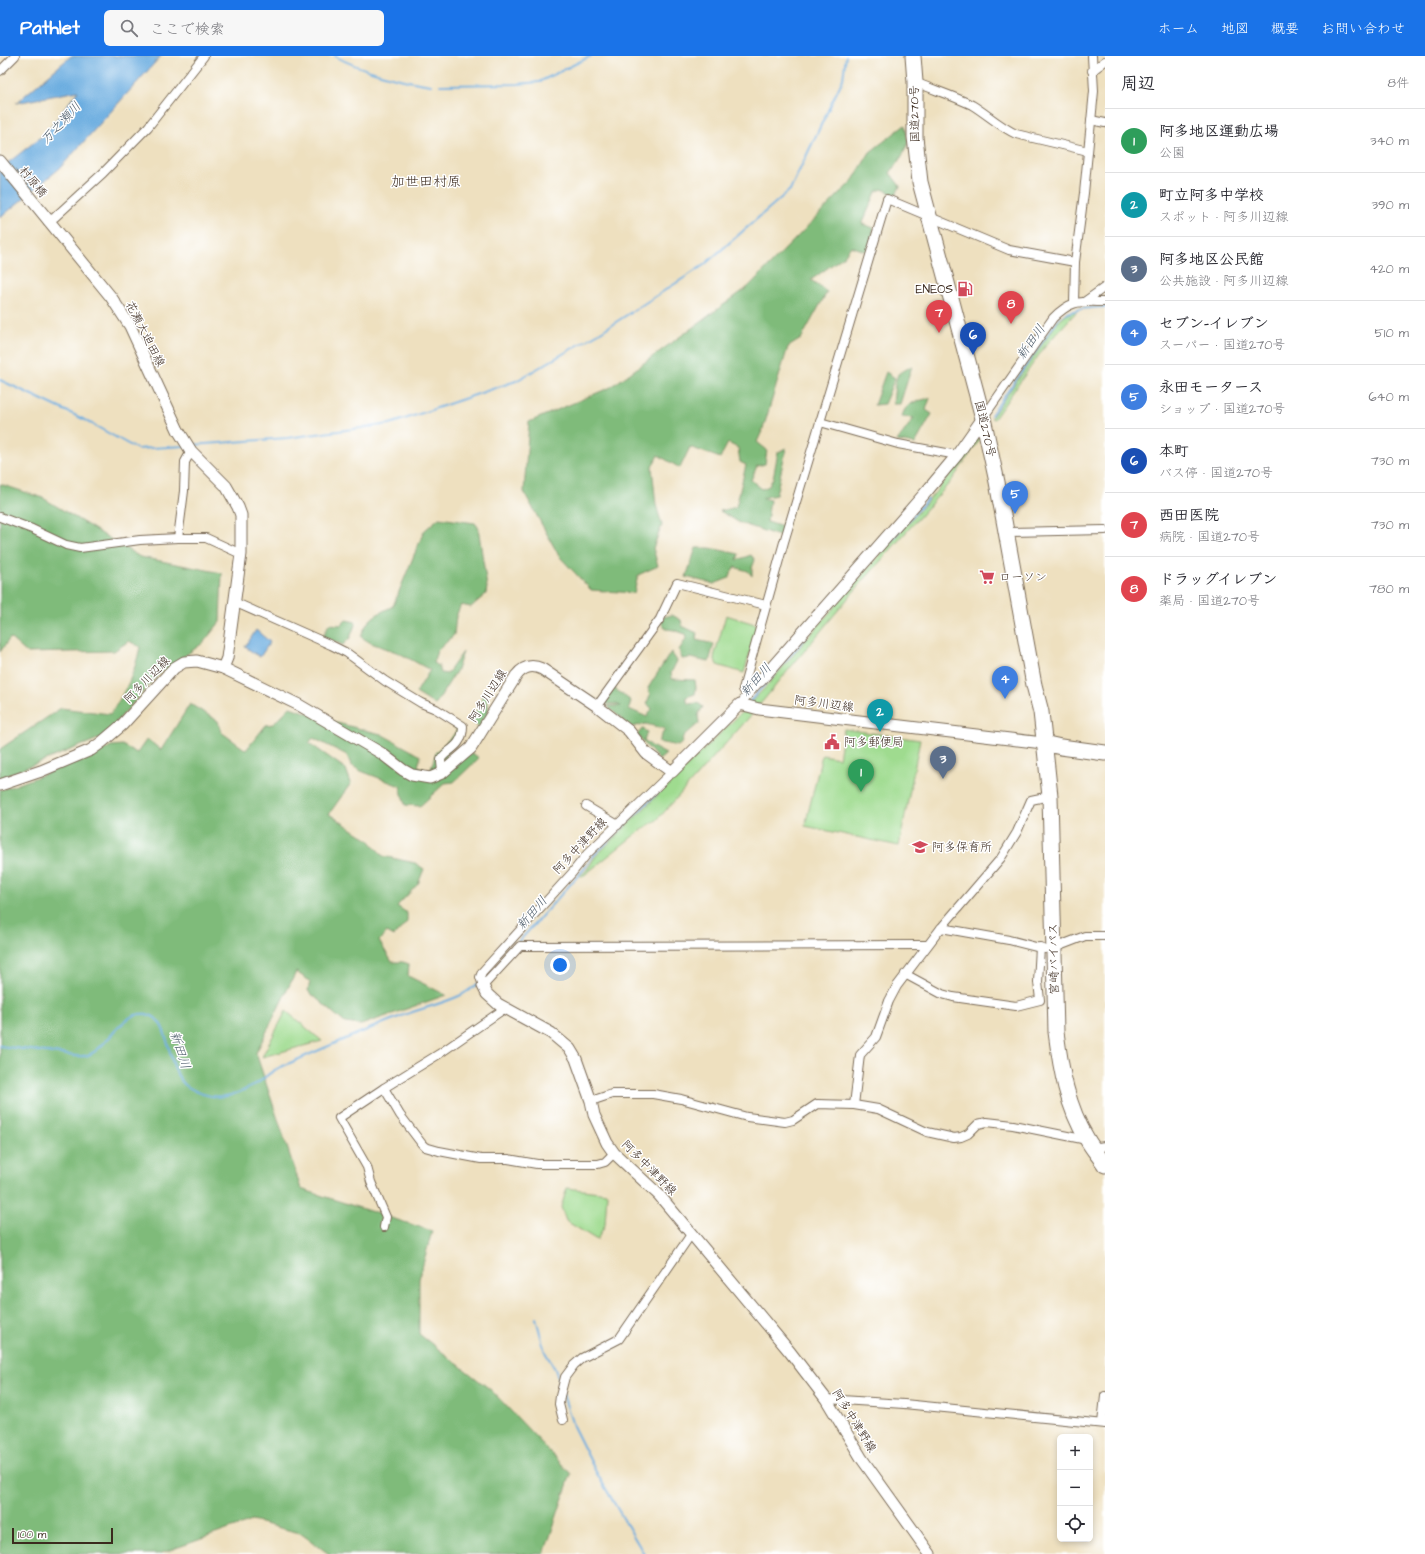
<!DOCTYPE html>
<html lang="ja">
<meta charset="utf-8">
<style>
:root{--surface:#fff;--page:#f7f7f7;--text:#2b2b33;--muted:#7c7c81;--line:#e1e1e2;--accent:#1a73e8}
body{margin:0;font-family:"Architects Daughter","Klee One",sans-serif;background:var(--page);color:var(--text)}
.controls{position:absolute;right:12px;bottom:12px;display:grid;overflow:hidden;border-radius:6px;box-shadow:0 2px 6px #0003}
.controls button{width:36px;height:36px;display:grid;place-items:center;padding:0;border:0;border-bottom:1px solid var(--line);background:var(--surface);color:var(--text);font:20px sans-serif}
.scale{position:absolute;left:12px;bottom:10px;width:101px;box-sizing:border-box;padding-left:4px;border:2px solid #3b2a1e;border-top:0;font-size:11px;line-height:14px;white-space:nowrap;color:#3b2a1e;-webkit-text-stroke:3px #fff;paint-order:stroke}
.you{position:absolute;left:560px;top:909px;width:14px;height:14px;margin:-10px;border:3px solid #fff;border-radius:50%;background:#1a73e8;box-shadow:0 0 0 6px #1a73e833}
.badge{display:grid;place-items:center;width:26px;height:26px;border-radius:50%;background:var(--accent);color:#fff;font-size:13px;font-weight:700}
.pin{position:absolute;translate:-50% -33px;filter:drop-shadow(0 1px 2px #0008)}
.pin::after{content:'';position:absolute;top:21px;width:14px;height:12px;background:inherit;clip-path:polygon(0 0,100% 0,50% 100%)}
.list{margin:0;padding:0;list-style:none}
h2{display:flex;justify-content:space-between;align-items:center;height:52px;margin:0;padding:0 16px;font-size:17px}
h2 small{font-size:13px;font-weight:400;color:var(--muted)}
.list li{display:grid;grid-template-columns:26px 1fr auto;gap:12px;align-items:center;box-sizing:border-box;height:64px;padding:0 16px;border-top:1px solid var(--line)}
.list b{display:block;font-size:15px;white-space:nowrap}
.list p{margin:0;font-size:13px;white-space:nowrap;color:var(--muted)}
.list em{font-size:13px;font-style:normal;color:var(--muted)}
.icon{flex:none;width:22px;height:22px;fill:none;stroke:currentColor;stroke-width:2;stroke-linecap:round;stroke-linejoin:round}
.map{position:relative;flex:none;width:1105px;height:1498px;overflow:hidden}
header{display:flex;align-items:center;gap:24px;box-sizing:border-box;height:56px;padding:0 20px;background:var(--accent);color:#fff}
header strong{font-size:19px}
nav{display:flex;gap:22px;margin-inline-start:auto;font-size:14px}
.search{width:280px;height:36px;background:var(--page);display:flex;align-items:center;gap:10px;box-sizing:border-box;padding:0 14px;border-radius:6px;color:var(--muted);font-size:15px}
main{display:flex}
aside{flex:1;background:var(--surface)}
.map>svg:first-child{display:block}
.green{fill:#9fdb8f;stroke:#6d8256}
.forest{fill:#7fbb7a;stroke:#5d724c}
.water{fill:#6cade0;stroke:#546c7f}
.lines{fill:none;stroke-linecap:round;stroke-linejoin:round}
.stream{stroke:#6cade0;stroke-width:2}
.street-casing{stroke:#7a6a56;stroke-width:10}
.secondary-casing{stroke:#7a6a56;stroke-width:13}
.highway-casing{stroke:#7a6a56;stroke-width:17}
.street{stroke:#fff;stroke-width:8}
.secondary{stroke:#fff;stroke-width:11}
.highway{stroke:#fff;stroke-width:15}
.labels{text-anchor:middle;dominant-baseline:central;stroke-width:3;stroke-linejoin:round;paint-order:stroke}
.street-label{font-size:12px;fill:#3b2a1e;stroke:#fff}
.poi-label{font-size:12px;fill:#3b2a1e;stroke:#fff;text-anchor:start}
.water-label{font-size:13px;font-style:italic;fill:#4f5e6c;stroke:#fff}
.quarter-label{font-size:14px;fill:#3b2a1e;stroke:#fff}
</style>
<header>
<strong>Pathlet</strong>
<div class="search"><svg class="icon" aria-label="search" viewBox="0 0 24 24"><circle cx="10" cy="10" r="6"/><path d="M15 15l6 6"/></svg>ここで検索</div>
<nav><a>ホーム</a><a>地図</a><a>概要</a><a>お問い合わせ</a></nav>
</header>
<main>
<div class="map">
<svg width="1105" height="1498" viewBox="0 0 1105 1498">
<rect width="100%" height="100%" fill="#fff"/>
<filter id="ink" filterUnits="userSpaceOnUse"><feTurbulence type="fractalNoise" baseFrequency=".025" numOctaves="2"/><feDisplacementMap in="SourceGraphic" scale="8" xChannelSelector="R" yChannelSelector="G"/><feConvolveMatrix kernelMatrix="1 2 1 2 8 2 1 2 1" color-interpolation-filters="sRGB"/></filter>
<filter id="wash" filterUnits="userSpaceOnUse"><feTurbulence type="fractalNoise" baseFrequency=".012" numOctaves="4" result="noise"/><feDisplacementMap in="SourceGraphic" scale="16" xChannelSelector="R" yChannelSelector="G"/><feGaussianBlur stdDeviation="0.9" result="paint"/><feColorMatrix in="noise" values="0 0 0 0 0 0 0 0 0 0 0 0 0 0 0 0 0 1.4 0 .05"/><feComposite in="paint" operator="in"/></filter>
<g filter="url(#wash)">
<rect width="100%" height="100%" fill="#eee0bf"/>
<g class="green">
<path d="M 1078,254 L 1046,289 L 994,363 L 991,362 L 1058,266 L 1066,259 Z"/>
<path d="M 979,380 L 980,383 L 952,424 L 849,541 L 762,646 L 757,649 L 750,647 L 765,632 C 796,596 826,560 858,524 C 899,476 943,432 979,380 Z"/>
<path d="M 726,559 L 758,569 L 744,617 L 717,609 L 714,601 Z"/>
<path d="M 743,655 L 754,656 L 657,764 L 642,773 L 582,821 L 580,820 L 586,815 L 595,801 Z"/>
<path d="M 844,673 L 920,684 L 899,790 L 805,770 L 822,699 L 839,702 Z"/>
<path d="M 286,955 L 322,985 L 262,1001 Z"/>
<path d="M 567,1132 L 607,1137 L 605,1169 L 597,1184 L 566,1165 L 561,1151 Z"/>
</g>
<g class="forest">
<path d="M 905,69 L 908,87 L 902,100 L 890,117 L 900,130 L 896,139 L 882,133 L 876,136 L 862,168 L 874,172 L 868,196 L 851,190 L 844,200 L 811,224 L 827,236 L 801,283 L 788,291 L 763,373 L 757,386 L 767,394 L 765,408 L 757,410 L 751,424 L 762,433 L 769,430 L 773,422 L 778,396 L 786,393 L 776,439 L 762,442 L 770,444 L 767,466 L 780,470 L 785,467 L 790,448 L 793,448 L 782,481 L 740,467 L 720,455 L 736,451 L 746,409 L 740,406 L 738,392 L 728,387 L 720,402 L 690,391 L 680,412 L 658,399 L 652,411 L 656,449 L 662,469 L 653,492 L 658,510 L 638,519 L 634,537 L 591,534 L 559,500 L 524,436 L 529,366 L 611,331 L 748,231 L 853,124 L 870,96 Z"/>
<path d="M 912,310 L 900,348 L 893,348 L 895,327 L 898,318 Z"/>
<path d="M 886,316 L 895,322 L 884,348 L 874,349 Z"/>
<path d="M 930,342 L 926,354 L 932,358 L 915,388 L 897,385 L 914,362 L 902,361 C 905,346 918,345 930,342 Z"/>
<path d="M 0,428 L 43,442 L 140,501 L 222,517 L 220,566 L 203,587 L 159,618 L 103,681 L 0,722 L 0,693 L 61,652 L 110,658 C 126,635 134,619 140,591 L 129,585 L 114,595 L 27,597 L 10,582 L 0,596 Z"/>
<path d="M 439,462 L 475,467 L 478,471 L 487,531 L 486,538 L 471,551 L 461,549 L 456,560 L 454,579 L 437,595 L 433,607 L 439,610 L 441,617 L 447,618 L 463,596 L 457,614 L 435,649 L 416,637 L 430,614 L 399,597 L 371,587 L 361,581 C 368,561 374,560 393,550 L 424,475 Z"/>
<path d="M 696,492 L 710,492 L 739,498 L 737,504 L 751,499 L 755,504 L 752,512 L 752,520 L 748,515 L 734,511 L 729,522 L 714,528 L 686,521 Z"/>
<path d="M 672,559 L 681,564 L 682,570 L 697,577 L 696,584 L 714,588 L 709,606 L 690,602 L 682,603 L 679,594 L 686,583 L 685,578 L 674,574 L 666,573 L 661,566 L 664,561 Z"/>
<path d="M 346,564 L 356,566 L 350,582 L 343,589 L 323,581 L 329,568 L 341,569 Z"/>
<path d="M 671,596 L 677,605 L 671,617 L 672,623 L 695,624 L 696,632 L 695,638 L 686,641 L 688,648 L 698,647 L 703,651 L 698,659 L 699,667 L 682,682 L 683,686 L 678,690 L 658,686 L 665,673 L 646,668 L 631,671 L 607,650 L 621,650 L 615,648 L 602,648 L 614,632 L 631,645 L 629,653 L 647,661 L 652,653 L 647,647 L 650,639 L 648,632 Z"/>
<path d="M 486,636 L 489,655 L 479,672 L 472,664 L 482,643 L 482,638 Z"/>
<path d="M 190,648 L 218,665 L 221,676 L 246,694 L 266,669 L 273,668 L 290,651 L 341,668 L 381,678 L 421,700 L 418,710 L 430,716 L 436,696 L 455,677 L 457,673 L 449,668 L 451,666 L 461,672 L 460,676 L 438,716 L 472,697 L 479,702 L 454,726 L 445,727 L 420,750 L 405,749 L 400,730 L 361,715 L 351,709 L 347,699 L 313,682 L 309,687 L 346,713 L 351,727 L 329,758 L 369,784 L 383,800 L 415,807 L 424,813 L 418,828 L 397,850 L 407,857 L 407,866 L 394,880 L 387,876 L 379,885 L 392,906 L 403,906 L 409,908 L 408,920 L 446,939 L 361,969 L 345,967 L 308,935 L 310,925 L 296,916 L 256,997 L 301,1133 L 432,1175 L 419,1223 L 419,1278 L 491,1334 L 571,1418 L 544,1498 L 329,1498 L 300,1477 L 252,1465 L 159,1498 L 0,1498 L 0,734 L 16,729 L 97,698 L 111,690 L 122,689 L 137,697 L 147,683 L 161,694 Z"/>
<path d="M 643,672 L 647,676 L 644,684 L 653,691 L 666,698 L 659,704 L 637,679 Z"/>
</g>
<g class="water">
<path d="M 71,0 L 161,0 L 60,112 L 0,162 L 0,113 L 46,77 L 78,35 L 16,47 Z"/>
<path d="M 256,574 L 270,586 L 260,601 L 245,591 Z"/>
</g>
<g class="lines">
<g class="stream">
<path d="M 335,0 C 359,14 403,25 431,29"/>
<path d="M 440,29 L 518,28 L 539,26 L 591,0"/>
<path d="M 0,324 L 83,363 L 137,393 L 184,390"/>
<path d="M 991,359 L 1059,262 C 1073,252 1088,252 1105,251"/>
<path d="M 192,389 L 287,382 L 390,368 L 516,325 L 599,277 L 704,209 L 790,134 L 843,23 L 846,0"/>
<path d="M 882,494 L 927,443"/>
<path d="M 749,646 L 806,581"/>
<path d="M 513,892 L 584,813 L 593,800 L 675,719"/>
<path d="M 0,990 L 76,1000 C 80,1000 84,1001 88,999 C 108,992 121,955 146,958 C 174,962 164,1016 188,1031 C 201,1039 216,1043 231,1039 C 241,1036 250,1032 259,1026 C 266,1021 272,1014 281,1011 C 321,993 363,975 404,959 C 422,952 442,948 459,940 C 466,937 473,931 479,927"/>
<path d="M 536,1262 L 545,1296 L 555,1313 L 560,1328"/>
<path d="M 563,1338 L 573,1370 L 596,1416 L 644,1498"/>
</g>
</g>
</g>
<g filter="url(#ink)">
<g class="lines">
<g class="street-casing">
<g id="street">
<path d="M 0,15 L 15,0"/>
<path d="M 1092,15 L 1105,5"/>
<path d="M 915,26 C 934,34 954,40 972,49 C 987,58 1000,71 1016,78 L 1088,95"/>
<path d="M 1091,64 L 1105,67"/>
<path d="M 48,166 L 55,161 L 103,117 L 148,71 L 204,0"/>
<path d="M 1084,246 L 1105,231"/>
<path d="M 1074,247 L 1075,206 L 1084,137 L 1094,35 L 1092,0"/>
<path d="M 983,362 L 1053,262 C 1072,243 1080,246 1105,246"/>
<path d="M 820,366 L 898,388 L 957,399"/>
<path d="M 0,461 L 32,473 L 66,489 L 80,492 L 140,484 L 178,482 L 206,482 L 241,498"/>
<path d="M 1006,476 L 1105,474"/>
<path d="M 178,482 L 184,435 L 185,406 L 191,395"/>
<path d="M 234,546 L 331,589 L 347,597 L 385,625 L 421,647 L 436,653 L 463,670 C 463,694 443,694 441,704 C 441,708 442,713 442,717"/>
<path d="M 747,640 L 743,633 L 784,486 L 887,143 L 1009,194 L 1075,206"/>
<path d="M 744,643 L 760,625"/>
<path d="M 597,650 L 660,563 L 677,527 L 766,549"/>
<path d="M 672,716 L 587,798 L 572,817 L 482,916 L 480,921 L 483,930 L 520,890 L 927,889"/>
<path d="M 586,750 L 618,769"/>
<path d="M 941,872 L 1009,884 L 1044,893"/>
<path d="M 1054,892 L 1085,880 L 1105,880"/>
<path d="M 905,918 L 942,938 L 953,941 L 1016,950 L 1040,944 L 1038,926 L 1040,891"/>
<path d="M 384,1032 L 400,1059 L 422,1088 L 425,1091 L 439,1095 L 481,1103 L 508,1103 L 537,1108 L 598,1108 L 605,1106 L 614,1097"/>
<path d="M 591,1045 L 612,1038 L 653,1038 L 681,1043 L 747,1061 L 785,1066 L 793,1064 L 817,1048 L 854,1049 L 878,1053 L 927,1076 L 954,1082 L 961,1081 L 968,1078 L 978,1068 L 987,1066 L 1013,1069 L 1087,1084"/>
<path d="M 854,1049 L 860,999 L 876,981 L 889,945 L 897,930 L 941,872 L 1001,802 L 1017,776 L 1031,744 L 1050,740"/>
<path d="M 1092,1092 L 1105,1090"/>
<path d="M 384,1171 L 386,1161 L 371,1126 L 367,1111 L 339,1062 L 384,1032 L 439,998 L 504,953"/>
<path d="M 826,1343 L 904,1348 L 1105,1368"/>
<path d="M 563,1364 L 559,1348 L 560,1340 L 565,1321 L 574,1309 L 582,1302 L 619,1283 L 692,1177"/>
<path d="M 1102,1367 L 1105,1340"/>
</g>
</g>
<g class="secondary-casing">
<g id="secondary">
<path d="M 0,105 L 111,241 L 130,270 L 178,374 L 191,395 L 226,430 L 238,451 L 241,459 L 241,498 L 227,602 L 223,612"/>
<path d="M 760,625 L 927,435 L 957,399 L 983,362"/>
<path d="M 0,729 L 41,715 L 91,694 L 102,686 L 122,669 L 174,612 L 184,606 L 197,605 L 223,612 L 299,649 L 381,697 L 403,714 L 412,719 L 430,722 L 442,717 L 471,692 L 516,620 C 523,611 531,608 542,613 L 597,650 L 629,675 L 646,697 L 672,716 L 740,648 L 759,653 L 1043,687"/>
<path d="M 483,930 L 487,938 L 498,948 L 551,977 L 570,993 L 576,1003 L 591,1045 L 594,1059 L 607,1087 L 614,1097 L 659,1139 L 790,1296 L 826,1343 L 862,1403 L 930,1498"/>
</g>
</g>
<g class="highway-casing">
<g id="highway">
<path d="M 913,0 L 915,26 L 915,81 L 920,126 L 983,362 L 997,426 L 1034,629 L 1041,656 L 1050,740 L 1056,976 C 1061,1014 1067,1050 1087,1083 C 1092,1092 1099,1100 1105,1109"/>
<path d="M 1043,687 L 1061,691 L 1105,697"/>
</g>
</g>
<use href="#street" class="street"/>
<use href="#secondary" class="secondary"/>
<use href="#highway" class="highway"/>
</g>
</g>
<defs>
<g id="fuel-bare" transform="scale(1.2)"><path d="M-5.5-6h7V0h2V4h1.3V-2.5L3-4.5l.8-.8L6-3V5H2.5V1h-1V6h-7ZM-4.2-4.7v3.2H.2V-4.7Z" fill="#d1495b" stroke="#fff" stroke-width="2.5" paint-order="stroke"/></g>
<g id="supermarket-bare" transform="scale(1.2)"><path d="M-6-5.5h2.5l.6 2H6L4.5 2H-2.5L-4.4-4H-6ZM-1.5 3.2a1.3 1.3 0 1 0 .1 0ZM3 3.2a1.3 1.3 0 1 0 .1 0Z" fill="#d1495b" stroke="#fff" stroke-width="2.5" paint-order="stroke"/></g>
<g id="civic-bare" transform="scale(1.2)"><path d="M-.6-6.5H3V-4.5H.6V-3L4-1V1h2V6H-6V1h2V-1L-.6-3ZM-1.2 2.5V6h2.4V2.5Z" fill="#d1495b" stroke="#fff" stroke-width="2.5" paint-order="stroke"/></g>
<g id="school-bare" transform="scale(1.2)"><path d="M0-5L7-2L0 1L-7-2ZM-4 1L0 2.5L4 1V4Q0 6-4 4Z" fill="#d1495b" stroke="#fff" stroke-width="2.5" paint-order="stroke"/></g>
</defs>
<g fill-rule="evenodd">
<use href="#fuel-bare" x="965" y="233"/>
<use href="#supermarket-bare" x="987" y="521"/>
<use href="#civic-bare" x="832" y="686"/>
<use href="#school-bare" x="920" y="791"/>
</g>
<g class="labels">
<g class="street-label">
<text transform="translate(915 58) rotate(-91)">国道270号</text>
<text transform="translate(33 126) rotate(51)">村原橋</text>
<text transform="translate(145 278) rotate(63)">花瀬大迫田線</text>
<text transform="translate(985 373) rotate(77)">国道270号</text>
<text transform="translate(147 624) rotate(-46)">阿多川辺線</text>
<text transform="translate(488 640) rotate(-58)">阿多川辺線</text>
<text transform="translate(824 648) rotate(7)">阿多川辺線</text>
<text transform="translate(580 790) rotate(-47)">阿多中津野線</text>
<text transform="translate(1054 903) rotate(-91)">宮崎バイパス</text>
<text transform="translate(649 1112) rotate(45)">阿多中津野線</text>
<text transform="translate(854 1365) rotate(58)">阿多中津野線</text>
</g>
<g class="poi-label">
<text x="953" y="233" text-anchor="end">ENEOS</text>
<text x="999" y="521">ローソン</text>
<text x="844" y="686">阿多郵便局</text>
<text x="932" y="791">阿多保育所</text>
</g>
<g class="water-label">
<text transform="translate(61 67) rotate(-47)">万之瀬川</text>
<text transform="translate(1031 286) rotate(-55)">新田川</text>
<text transform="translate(756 624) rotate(-48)">新田川</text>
<text transform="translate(532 857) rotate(-49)">新田川</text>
<text transform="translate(180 994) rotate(72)">新田川</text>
</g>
<g class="quarter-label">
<text x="426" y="126">加世田村原</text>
</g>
</g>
</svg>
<div class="controls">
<button>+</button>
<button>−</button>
<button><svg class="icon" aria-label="locate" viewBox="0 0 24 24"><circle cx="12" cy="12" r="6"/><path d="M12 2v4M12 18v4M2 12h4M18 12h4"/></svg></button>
</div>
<div class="scale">100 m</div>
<div class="you"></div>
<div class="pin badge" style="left:861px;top:736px;background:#2e9e5b">1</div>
<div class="pin badge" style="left:880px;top:676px;background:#0f9aa8">2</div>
<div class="pin badge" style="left:943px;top:723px;background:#5c6f8a">3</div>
<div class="pin badge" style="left:1005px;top:643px;background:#3f7fe0">4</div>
<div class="pin badge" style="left:1015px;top:458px;background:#3f7fe0">5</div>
<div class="pin badge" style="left:973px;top:299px;background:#1a4fb4">6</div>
<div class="pin badge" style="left:939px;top:277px;background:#e0444e">7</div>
<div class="pin badge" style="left:1011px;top:268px;background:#e0444e">8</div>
</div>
<aside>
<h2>周辺<small>8件</small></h2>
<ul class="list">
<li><span class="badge" style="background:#2e9e5b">1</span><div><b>阿多地区運動広場</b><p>公園</p></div><em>340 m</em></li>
<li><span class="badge" style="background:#0f9aa8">2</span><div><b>町立阿多中学校</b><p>スポット · 阿多川辺線</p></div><em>390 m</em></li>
<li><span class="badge" style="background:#5c6f8a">3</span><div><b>阿多地区公民館</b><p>公共施設 · 阿多川辺線</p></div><em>420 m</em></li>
<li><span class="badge" style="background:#3f7fe0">4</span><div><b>セブン-イレブン</b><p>スーパー · 国道270号</p></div><em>510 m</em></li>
<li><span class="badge" style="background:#3f7fe0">5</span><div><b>永田モータース</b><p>ショップ · 国道270号</p></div><em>640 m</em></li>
<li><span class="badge" style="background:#1a4fb4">6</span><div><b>本町</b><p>バス停 · 国道270号</p></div><em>730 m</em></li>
<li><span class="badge" style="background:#e0444e">7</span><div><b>西田医院</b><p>病院 · 国道270号</p></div><em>730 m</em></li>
<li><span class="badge" style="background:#e0444e">8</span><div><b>ドラッグイレブン</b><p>薬局 · 国道270号</p></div><em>780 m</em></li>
</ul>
</aside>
</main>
